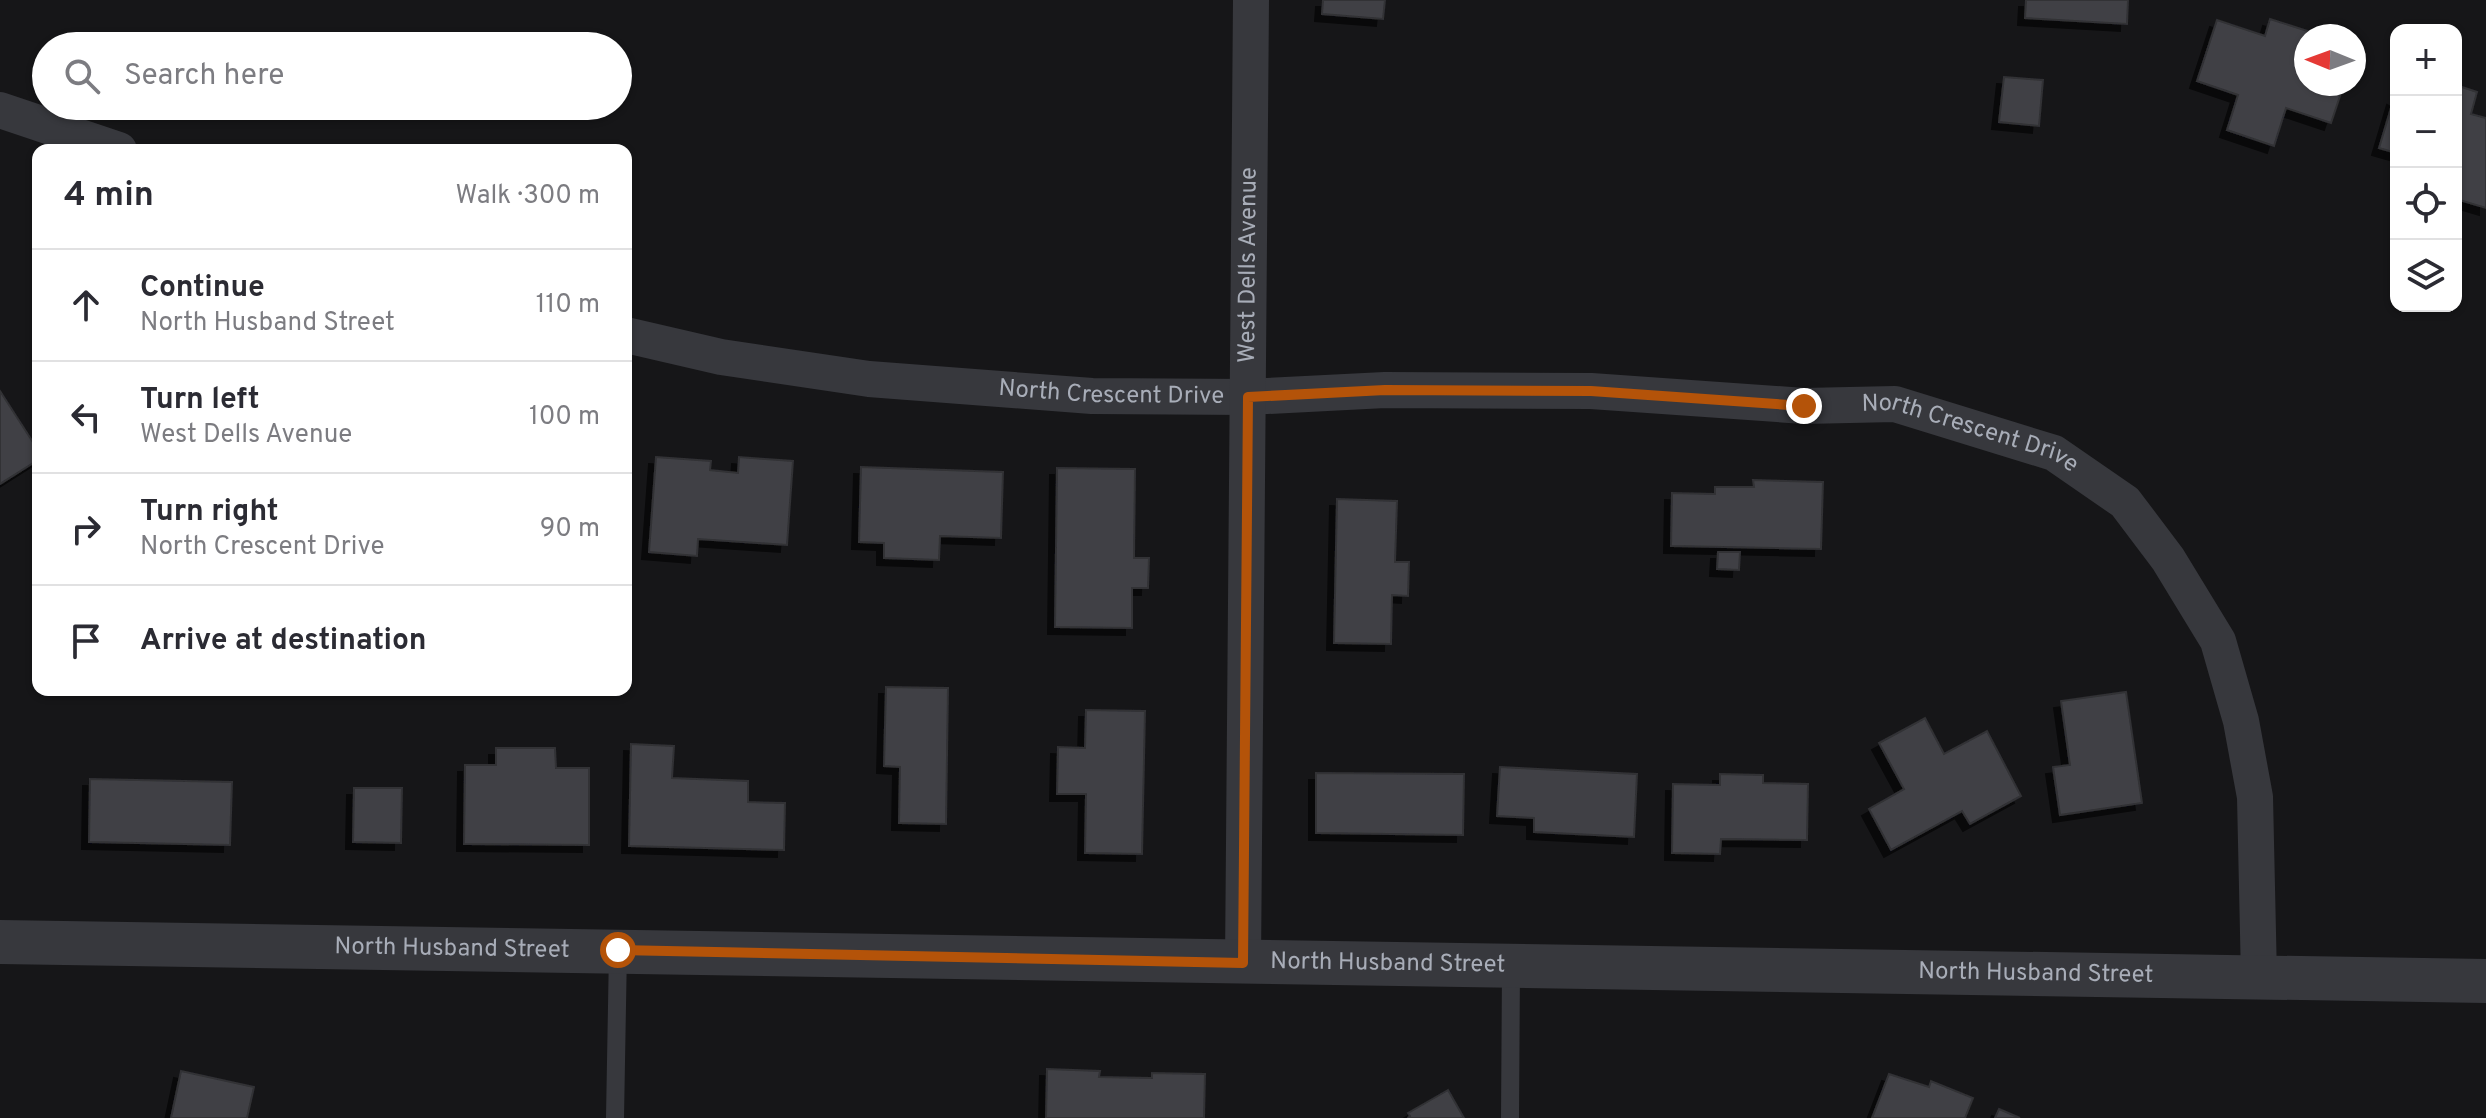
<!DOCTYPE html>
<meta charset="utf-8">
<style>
:root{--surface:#fff;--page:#f2f2f3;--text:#2b2b33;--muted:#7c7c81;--line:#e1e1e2}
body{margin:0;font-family:Overpass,sans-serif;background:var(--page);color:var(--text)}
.controls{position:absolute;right:24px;top:24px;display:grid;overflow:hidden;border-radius:16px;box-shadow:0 2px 6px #0004}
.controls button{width:72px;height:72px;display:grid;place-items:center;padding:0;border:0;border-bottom:2px solid var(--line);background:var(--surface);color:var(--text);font:40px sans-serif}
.compass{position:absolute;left:2294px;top:24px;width:72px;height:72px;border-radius:50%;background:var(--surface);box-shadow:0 2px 6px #0004;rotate:271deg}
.stop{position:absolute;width:24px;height:24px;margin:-18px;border:6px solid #b45309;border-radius:50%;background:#fff}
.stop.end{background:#b45309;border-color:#fff;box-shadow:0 2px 8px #0008}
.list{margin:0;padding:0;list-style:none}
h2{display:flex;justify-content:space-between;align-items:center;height:104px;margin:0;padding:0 32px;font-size:34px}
h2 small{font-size:26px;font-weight:400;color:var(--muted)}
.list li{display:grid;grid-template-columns:52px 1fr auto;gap:24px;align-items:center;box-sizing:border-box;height:112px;padding:0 32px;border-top:2px solid var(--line)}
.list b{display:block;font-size:30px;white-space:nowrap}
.list p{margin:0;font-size:26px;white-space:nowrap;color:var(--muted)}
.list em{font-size:26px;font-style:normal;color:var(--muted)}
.icon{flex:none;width:44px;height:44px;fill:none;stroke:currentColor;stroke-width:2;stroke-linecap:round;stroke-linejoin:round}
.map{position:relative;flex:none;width:2486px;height:1118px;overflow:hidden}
.search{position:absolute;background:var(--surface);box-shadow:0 2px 6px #0004;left:32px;top:32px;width:600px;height:88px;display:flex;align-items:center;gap:20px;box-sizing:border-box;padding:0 28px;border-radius:44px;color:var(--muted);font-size:30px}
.panel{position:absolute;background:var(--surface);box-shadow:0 2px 6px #0004;left:32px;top:144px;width:600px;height:552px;border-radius:16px}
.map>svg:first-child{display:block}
.building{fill:#404145;stroke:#303034;stroke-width:2;filter:url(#shadow)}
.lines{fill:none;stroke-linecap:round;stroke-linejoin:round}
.service{stroke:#37383d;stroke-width:18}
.minor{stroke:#37383d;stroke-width:36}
.tertiary{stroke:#37383d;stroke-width:44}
.route{stroke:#b45309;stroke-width:10}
.labels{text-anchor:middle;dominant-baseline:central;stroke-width:7;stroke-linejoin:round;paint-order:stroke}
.street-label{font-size:24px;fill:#a8adb8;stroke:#111113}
</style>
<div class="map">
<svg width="2486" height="1118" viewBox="0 0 2486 1118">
<defs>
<filter id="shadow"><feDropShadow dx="-7" dy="7" stdDeviation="0" flood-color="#0009"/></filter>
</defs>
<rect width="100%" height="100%" fill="#161618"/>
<g class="building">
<path d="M 1323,0 L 1385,0 L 1383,19 L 1322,14 Z"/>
<path d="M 2026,0 L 2128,0 L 2127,24 L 2025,18 Z"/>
<path d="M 2270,19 L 2314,33 L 2312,36 L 2306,36 L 2306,84 L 2344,84 L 2331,123 L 2286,108 L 2274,146 L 2227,130 L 2238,95 L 2197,81 L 2217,20 L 2265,36 Z"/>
<path d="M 2004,77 L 2043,80 L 2039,126 L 1999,122 Z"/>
<path d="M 2456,85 L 2477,92 L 2471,114 L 2486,118 L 2486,208 L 2456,199 Z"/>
<path d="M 2394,98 L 2396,99 L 2396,153 L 2379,148 Z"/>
<path d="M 0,391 L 38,450 L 38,460 L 0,484 Z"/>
<path d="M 656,457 L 711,461 L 710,470 L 738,473 L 739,457 L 793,461 L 787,545 L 698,539 L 697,556 L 649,552 Z"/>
<path d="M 861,467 L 1003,472 L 1001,538 L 940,536 L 939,560 L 884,558 L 884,543 L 859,542 Z"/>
<path d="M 1057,468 L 1135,469 L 1134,558 L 1149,558 L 1148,588 L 1132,588 L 1132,628 L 1055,627 Z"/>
<path d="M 1753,480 L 1823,482 L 1821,549 L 1671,546 L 1672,493 L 1715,494 L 1715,487 L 1754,487 Z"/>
<path d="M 1337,499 L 1397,501 L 1395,562 L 1409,562 L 1408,596 L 1392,595 L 1391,644 L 1334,643 Z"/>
<path d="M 1718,552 L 1740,552 L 1739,570 L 1717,569 Z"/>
<path d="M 886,687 L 948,688 L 946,824 L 899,823 L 900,767 L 884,766 Z"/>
<path d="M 2126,692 L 2142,803 L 2060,815 L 2053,767 L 2070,765 L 2061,701 Z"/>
<path d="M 1086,710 L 1145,711 L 1142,854 L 1085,853 L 1086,794 L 1057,794 L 1058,747 L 1085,748 Z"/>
<path d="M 1925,718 L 1944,754 L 1987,731 L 2021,796 L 1970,824 L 1962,811 L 1891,850 L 1869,809 L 1904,789 L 1879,743 Z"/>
<path d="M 631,744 L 674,746 L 672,778 L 748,781 L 748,802 L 785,803 L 784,850 L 629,846 Z"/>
<path d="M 496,748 L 555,748 L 556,768 L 589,768 L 589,845 L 464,844 L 465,765 L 496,765 Z"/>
<path d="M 1500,767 L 1637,774 L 1634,837 L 1534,832 L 1534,818 L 1497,816 Z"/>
<path d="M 1316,773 L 1464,774 L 1463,835 L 1316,833 Z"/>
<path d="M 1720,774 L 1763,775 L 1763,783 L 1808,784 L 1807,840 L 1721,839 L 1720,854 L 1672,853 L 1673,784 L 1720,785 Z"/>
<path d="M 90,779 L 232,782 L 230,845 L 89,842 Z"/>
<path d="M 354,788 L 402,788 L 401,843 L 353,842 Z"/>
<path d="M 1047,1069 L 1100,1071 L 1099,1077 L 1152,1078 L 1152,1073 L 1205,1074 L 1204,1118 L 1046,1118 Z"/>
<path d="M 181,1071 L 254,1087 L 247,1118 L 171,1118 Z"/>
<path d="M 1889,1074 L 1929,1087 L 1931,1081 L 1973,1098 L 1965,1118 L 1872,1118 Z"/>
<path d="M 1448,1090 L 1464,1118 L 1408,1118 L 1410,1116 L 1408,1113 Z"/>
<path d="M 1999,1109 L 2020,1118 L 1995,1118 Z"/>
</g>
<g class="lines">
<g class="service">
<path d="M 615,1118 L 618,950"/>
<path d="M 1510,1118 L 1511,967"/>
</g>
<g class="minor">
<path d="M 0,110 L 119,150"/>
<path id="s1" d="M 626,335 L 721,357 L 869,379 L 1092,396 L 1248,397 L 1385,390 L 1591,391 L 1804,406 L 1895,404 L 2054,453 L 2125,502 L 2168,559 L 2218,641 L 2241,721 L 2255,797 L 2259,978"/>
<path id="s2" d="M 1243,963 L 1251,0"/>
</g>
<path class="tertiary" id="s3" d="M 0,942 L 2486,981"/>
</g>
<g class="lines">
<path class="route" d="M 618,950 L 1243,963 L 1248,397 L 1385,390 L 1591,391 L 1804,406"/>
</g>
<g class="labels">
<g class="street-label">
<text stroke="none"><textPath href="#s2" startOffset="698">West Dells Avenue</textPath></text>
<text stroke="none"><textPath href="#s1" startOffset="490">North Crescent Drive</textPath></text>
<text stroke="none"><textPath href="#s1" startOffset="1354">North Crescent Drive</textPath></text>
<text stroke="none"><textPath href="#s3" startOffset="452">North Husband Street</textPath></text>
<text stroke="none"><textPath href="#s3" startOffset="1388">North Husband Street</textPath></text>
<text stroke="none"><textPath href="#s3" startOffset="2036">North Husband Street</textPath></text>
</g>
</g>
</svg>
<div class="controls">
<button>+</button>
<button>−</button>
<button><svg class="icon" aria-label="locate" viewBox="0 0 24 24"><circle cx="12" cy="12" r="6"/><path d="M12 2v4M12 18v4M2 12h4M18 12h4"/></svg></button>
<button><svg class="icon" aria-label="layers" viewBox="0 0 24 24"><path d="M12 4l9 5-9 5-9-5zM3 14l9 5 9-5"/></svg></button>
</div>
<svg class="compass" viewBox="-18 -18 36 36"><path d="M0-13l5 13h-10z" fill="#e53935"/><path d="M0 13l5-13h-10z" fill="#7c7c81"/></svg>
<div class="stop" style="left:618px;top:950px"></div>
<div class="stop end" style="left:1804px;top:406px"></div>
<div class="search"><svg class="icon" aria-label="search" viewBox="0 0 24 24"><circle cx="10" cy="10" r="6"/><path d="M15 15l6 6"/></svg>Search here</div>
<section class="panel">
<h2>4 min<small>Walk · 300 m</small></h2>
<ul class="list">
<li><svg class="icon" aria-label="ahead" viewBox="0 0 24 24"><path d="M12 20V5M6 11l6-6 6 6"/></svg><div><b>Continue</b><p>North Husband Street</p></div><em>110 m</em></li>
<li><svg class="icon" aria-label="left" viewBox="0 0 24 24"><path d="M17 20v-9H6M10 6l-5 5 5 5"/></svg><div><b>Turn left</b><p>West Dells Avenue</p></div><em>100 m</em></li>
<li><svg class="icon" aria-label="right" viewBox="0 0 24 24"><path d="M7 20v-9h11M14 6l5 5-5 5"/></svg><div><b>Turn right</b><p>North Crescent Drive</p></div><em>90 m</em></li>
<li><svg class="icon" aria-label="arrive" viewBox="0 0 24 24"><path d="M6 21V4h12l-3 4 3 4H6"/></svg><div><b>Arrive at destination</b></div></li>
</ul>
</section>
</div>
